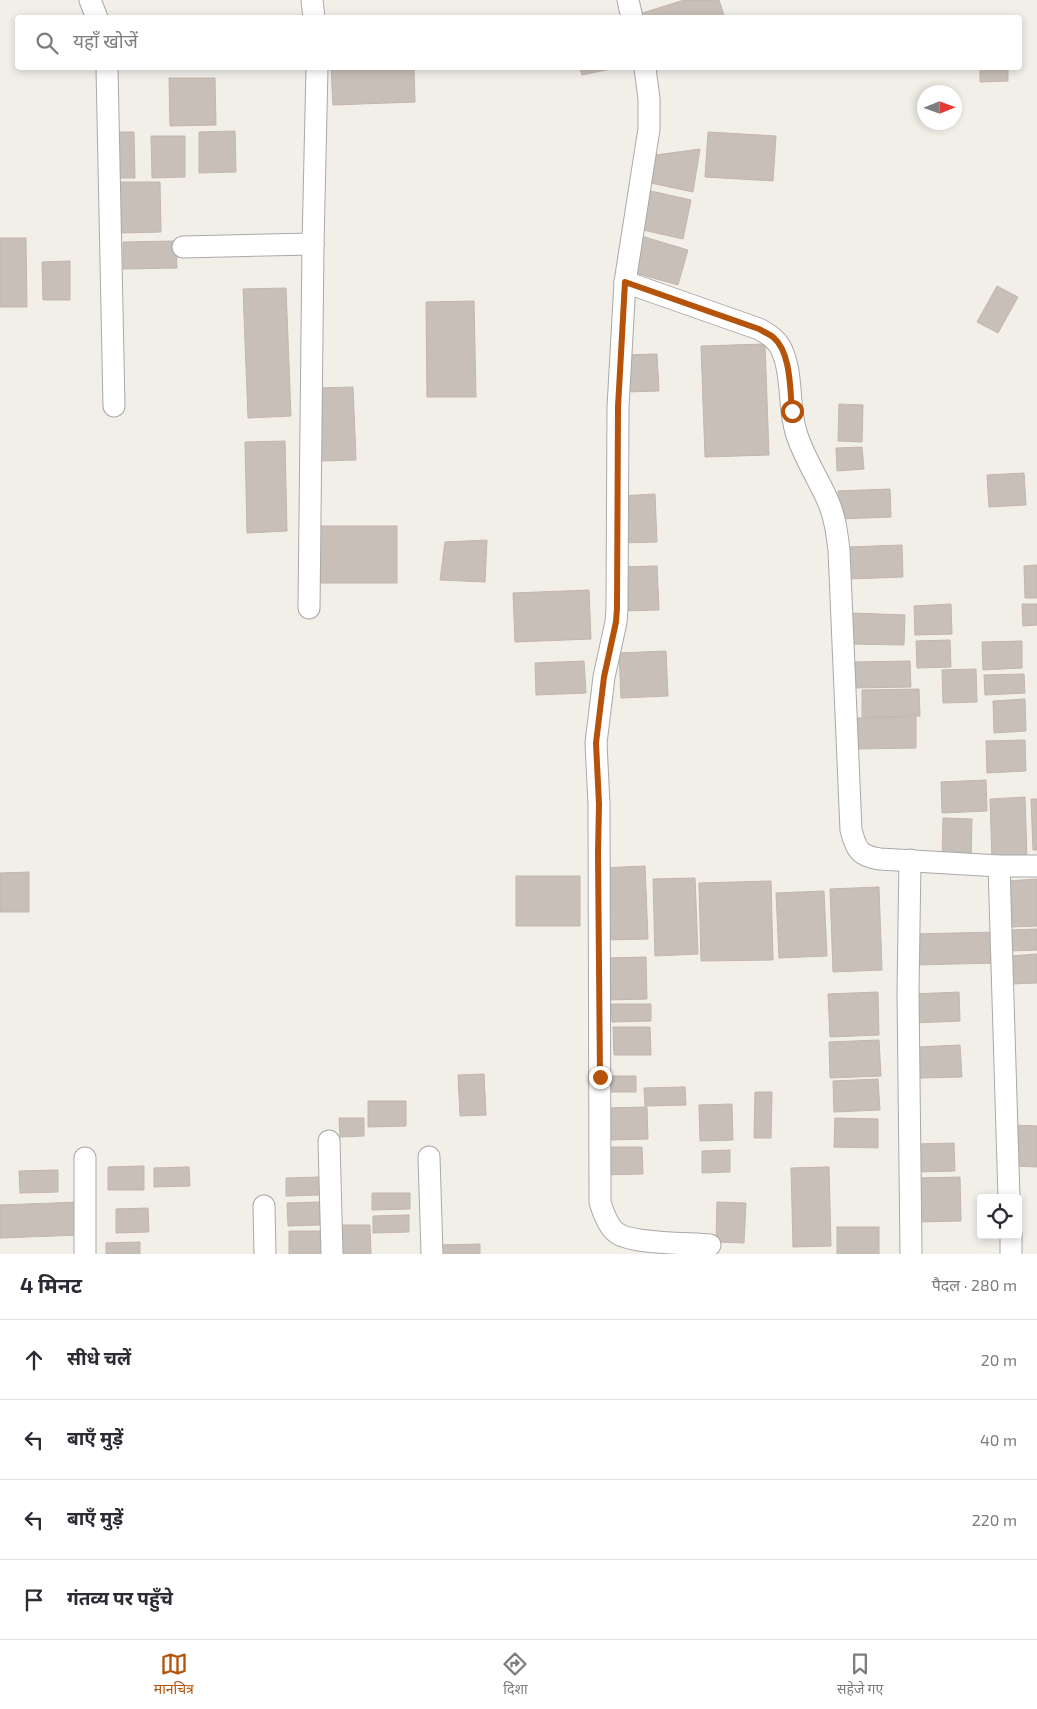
<!DOCTYPE html>
<html lang="hi">
<meta charset="utf-8">
<style>
:root{--surface:#fff;--page:#f7f7f7;--text:#2b2b33;--muted:#7c7c81;--line:#e1e1e2;--accent:#b45309}
body{margin:0;font-family:"Exo 2","Noto Sans Devanagari",sans-serif;background:var(--page);color:var(--text)}
.controls{position:absolute;right:15px;bottom:15px;display:grid;overflow:hidden;border-radius:5px;box-shadow:0 2px 8px #0003}
.controls button{width:45px;height:45px;display:grid;place-items:center;padding:0;border:0;border-bottom:1px solid var(--line);background:var(--surface);color:var(--text);font:25px sans-serif}
.compass{position:absolute;left:917px;top:85px;width:45px;height:45px;border-radius:50%;background:var(--surface);box-shadow:0 2px 8px #0003;rotate:89deg}
.stop{position:absolute;width:15px;height:15px;margin:-11px;border:4px solid #b45309;border-radius:50%;background:#fff}
.stop.end{background:#b45309;border-color:#fff;box-shadow:0 1px 5px #0008}
.list{margin:0;padding:0;list-style:none}
h2{display:flex;justify-content:space-between;align-items:center;height:65px;margin:0;padding:0 20px;font-size:21px}
h2 small{font-size:16px;font-weight:400;color:var(--muted)}
.list li{display:grid;grid-template-columns:32px 1fr auto;gap:15px;align-items:center;box-sizing:border-box;height:80px;padding:0 20px;border-top:1px solid var(--line)}
.list b{display:block;font-size:19px;white-space:nowrap}
.list em{font-size:16px;font-style:normal;color:var(--muted)}
.icon{flex:none;width:28px;height:28px;fill:none;stroke:currentColor;stroke-width:2;stroke-linecap:round;stroke-linejoin:round}
.map{position:relative;flex:none;width:1037px;height:1254px;overflow:hidden}
.search{position:absolute;background:var(--surface);box-shadow:0 2px 8px #0003;left:15px;right:15px;top:15px;height:55px;display:flex;align-items:center;gap:12px;box-sizing:border-box;padding:0 18px;border-radius:5px;color:var(--muted);font-size:19px}
.sheet{height:385px;background:var(--surface)}
nav{display:flex;justify-content:space-around;align-items:center;box-sizing:border-box;height:70px;border-top:1px solid var(--line);background:var(--surface);font-size:14px;color:var(--muted)}
nav a{display:grid;justify-items:center;gap:2px}
nav .on{color:var(--accent)}
.map>svg:first-child{display:block}
.building{fill:#c7bfb8;stroke:#c4b6ab}
.lines{fill:none;stroke-linecap:round;stroke-linejoin:round}
.minor-casing{stroke:#a9a9a9;stroke-width:23}
.minor{stroke:#fff;stroke-width:21}
.route{stroke:#b45309;stroke-width:6}
</style>
<div class="map">
<svg width="1037" height="1254" viewBox="0 0 1037 1254">
<rect width="100%" height="100%" fill="#f2efe9"/>
<g class="building">
<path d="M 684,0 L 719,0 L 725,18 L 633,18 L 633,16 Z"/>
<path d="M 331,68 L 414,68 L 415,102 L 333,105 Z"/>
<path d="M 580,68 L 616,68 L 582,75 Z"/>
<path d="M 980,68 L 1008,68 L 1008,81 L 980,82 Z"/>
<path d="M 169,78 L 215,78 L 216,125 L 170,126 Z"/>
<path d="M 235,131 L 236,172 L 199,173 L 199,132 Z"/>
<path d="M 111,132 L 134,132 L 135,178 L 112,178 Z"/>
<path d="M 708,132 L 776,136 L 773,181 L 705,177 Z"/>
<path d="M 151,136 L 185,136 L 185,177 L 152,178 Z"/>
<path d="M 700,149 L 693,192 L 646,182 L 648,156 Z"/>
<path d="M 120,182 L 160,182 L 161,232 L 121,233 Z"/>
<path d="M 642,189 L 691,200 L 683,239 L 634,228 Z"/>
<path d="M 638,235 L 688,250 L 678,285 L 628,271 Z"/>
<path d="M 0,238 L 26,238 L 27,307 L 0,307 Z"/>
<path d="M 176,241 L 177,268 L 123,269 L 123,242 Z"/>
<path d="M 70,261 L 70,300 L 43,300 L 42,262 Z"/>
<path d="M 997,286 L 1018,297 L 998,333 L 977,322 Z"/>
<path d="M 286,288 L 291,416 L 248,418 L 243,289 Z"/>
<path d="M 474,301 L 476,397 L 427,397 L 426,302 Z"/>
<path d="M 765,344 L 769,455 L 705,457 L 701,346 Z"/>
<path d="M 657,354 L 659,391 L 626,392 L 625,355 Z"/>
<path d="M 353,387 L 356,460 L 321,461 L 318,388 Z"/>
<path d="M 839,404 L 863,405 L 862,442 L 838,441 Z"/>
<path d="M 285,441 L 287,531 L 247,533 L 245,442 Z"/>
<path d="M 862,447 L 864,469 L 837,471 L 836,448 Z"/>
<path d="M 1024,473 L 1026,505 L 989,507 L 987,475 Z"/>
<path d="M 890,489 L 891,517 L 839,519 L 838,491 Z"/>
<path d="M 655,494 L 657,542 L 620,543 L 619,496 Z"/>
<rect x="320" y="526" width="77" height="57"/>
<path d="M 487,540 L 485,582 L 440,580 L 445,542 Z"/>
<path d="M 902,545 L 903,577 L 849,579 L 848,547 Z"/>
<path d="M 1037,565 L 1037,598 L 1025,598 L 1024,566 Z"/>
<path d="M 657,566 L 659,610 L 621,611 L 619,567 Z"/>
<path d="M 589,590 L 591,639 L 515,642 L 513,593 Z"/>
<path d="M 951,604 L 952,634 L 915,635 L 914,606 Z"/>
<path d="M 1022,604 L 1037,604 L 1037,625 L 1023,626 Z"/>
<path d="M 852,613 L 905,615 L 904,645 L 851,644 Z"/>
<path d="M 950,640 L 951,667 L 917,668 L 916,641 Z"/>
<path d="M 1022,641 L 1022,668 L 983,670 L 982,642 Z"/>
<path d="M 666,651 L 668,696 L 621,698 L 619,653 Z"/>
<path d="M 584,661 L 586,693 L 536,695 L 535,663 Z"/>
<path d="M 910,661 L 911,687 L 853,688 L 853,662 Z"/>
<path d="M 976,669 L 977,702 L 943,703 L 942,670 Z"/>
<path d="M 1024,674 L 1025,693 L 985,695 L 984,675 Z"/>
<path d="M 919,689 L 920,716 L 862,717 L 862,690 Z"/>
<path d="M 1025,699 L 1026,731 L 994,733 L 993,701 Z"/>
<path d="M 916,717 L 916,748 L 854,749 L 854,718 Z"/>
<path d="M 1025,740 L 1026,771 L 987,773 L 986,741 Z"/>
<path d="M 986,780 L 987,811 L 942,813 L 941,782 Z"/>
<path d="M 1025,797 L 1027,859 L 992,861 L 990,799 Z"/>
<path d="M 1031,799 L 1037,799 L 1037,850 L 1033,850 Z"/>
<path d="M 943,818 L 972,819 L 971,859 L 942,859 Z"/>
<path d="M 645,866 L 648,939 L 604,940 L 601,868 Z"/>
<path d="M 29,872 L 29,912 L 0,912 L 0,873 Z"/>
<rect x="516" y="876" width="64" height="50"/>
<path d="M 695,878 L 698,954 L 655,956 L 653,879 Z"/>
<path d="M 1037,879 L 1037,926 L 1011,927 L 1009,881 Z"/>
<path d="M 771,881 L 773,960 L 701,961 L 699,883 Z"/>
<path d="M 879,887 L 882,970 L 833,972 L 830,889 Z"/>
<path d="M 824,891 L 827,956 L 779,958 L 776,893 Z"/>
<path d="M 1037,929 L 1037,950 L 1011,951 L 1010,930 Z"/>
<path d="M 997,932 L 997,963 L 915,965 L 914,934 Z"/>
<path d="M 1037,954 L 1037,983 L 1012,984 L 1011,956 Z"/>
<path d="M 646,957 L 647,999 L 607,1000 L 606,958 Z"/>
<path d="M 878,992 L 879,1035 L 830,1037 L 828,994 Z"/>
<path d="M 959,992 L 960,1021 L 914,1023 L 913,994 Z"/>
<path d="M 611,1004 L 651,1004 L 651,1021 L 612,1022 Z"/>
<path d="M 613,1027 L 650,1027 L 651,1055 L 614,1055 Z"/>
<path d="M 879,1040 L 881,1076 L 830,1078 L 829,1042 Z"/>
<path d="M 960,1045 L 962,1077 L 920,1078 L 918,1047 Z"/>
<path d="M 484,1074 L 486,1115 L 460,1116 L 458,1075 Z"/>
<path d="M 604,1076 L 636,1076 L 636,1092 L 605,1092 Z"/>
<path d="M 878,1079 L 880,1110 L 834,1112 L 833,1081 Z"/>
<path d="M 685,1087 L 686,1105 L 645,1106 L 644,1088 Z"/>
<path d="M 755,1092 L 772,1092 L 771,1138 L 754,1138 Z"/>
<path d="M 368,1101 L 406,1101 L 406,1126 L 368,1127 Z"/>
<path d="M 732,1104 L 733,1140 L 700,1141 L 699,1105 Z"/>
<path d="M 647,1107 L 648,1139 L 608,1140 L 607,1108 Z"/>
<path d="M 339,1118 L 364,1118 L 364,1136 L 340,1137 Z"/>
<path d="M 835,1118 L 878,1119 L 878,1148 L 834,1147 Z"/>
<path d="M 1015,1125 L 1037,1126 L 1037,1167 L 1014,1166 Z"/>
<path d="M 954,1143 L 955,1171 L 918,1172 L 917,1144 Z"/>
<path d="M 601,1147 L 642,1147 L 643,1174 L 601,1175 Z"/>
<path d="M 730,1150 L 730,1172 L 702,1173 L 702,1151 Z"/>
<path d="M 144,1166 L 144,1190 L 108,1190 L 108,1167 Z"/>
<path d="M 189,1167 L 190,1186 L 154,1187 L 154,1168 Z"/>
<path d="M 829,1167 L 831,1246 L 793,1247 L 791,1168 Z"/>
<path d="M 58,1170 L 58,1192 L 20,1193 L 19,1171 Z"/>
<path d="M 320,1177 L 320,1195 L 286,1196 L 286,1178 Z"/>
<path d="M 960,1177 L 961,1221 L 917,1222 L 916,1178 Z"/>
<path d="M 372,1193 L 410,1193 L 410,1209 L 372,1210 Z"/>
<path d="M 80,1202 L 81,1235 L 0,1238 L 0,1205 Z"/>
<path d="M 320,1202 L 320,1225 L 288,1226 L 287,1203 Z"/>
<path d="M 717,1202 L 746,1203 L 744,1243 L 716,1242 Z"/>
<path d="M 148,1208 L 149,1232 L 116,1233 L 116,1209 Z"/>
<path d="M 409,1215 L 409,1232 L 373,1233 L 373,1216 Z"/>
<path d="M 334,1225 L 370,1225 L 371,1254 L 335,1254 Z"/>
<rect x="837" y="1227" width="42" height="27"/>
<path d="M 289,1231 L 320,1231 L 321,1254 L 289,1254 Z"/>
<path d="M 140,1242 L 140,1254 L 106,1254 L 106,1243 Z"/>
<path d="M 480,1244 L 480,1254 L 440,1254 L 440,1245 Z"/>
</g>
<g class="lines">
<g class="minor-casing">
<g id="minor">
<path d="M 90,0 L 97,18"/>
<path d="M 312,0 L 314,18"/>
<path d="M 628,0 L 632,18"/>
<path d="M 107,68 L 114,406"/>
<path d="M 645,68 L 649,99 L 649,129 L 625,282 L 618,407 L 617,608 L 616,622 L 604,677 L 596,743 L 599,804 L 600,1202 C 603,1212 608,1227 617,1233 C 631,1244 689,1243 710,1245"/>
<path d="M 183,247 L 313,244"/>
<path d="M 625,282 L 759,329 C 770,335 779,341 783,353 C 793,378 788,406 796,432 C 803,456 818,478 828,501 C 835,517 837,534 839,550 L 851,830 C 856,849 859,856 880,859 L 999,866 L 1037,866"/>
<path d="M 309,608 L 313,244 L 317,68"/>
<path d="M 910,860 L 908,992 L 911,1254"/>
<path d="M 999,866 L 1009,1198"/>
<path d="M 329,1141 L 332,1254"/>
<path d="M 429,1157 L 432,1254"/>
<path d="M 264,1206 L 265,1254"/>
<path d="M 1011,1235 L 1011,1254"/>
<path d="M 85,1254 L 85,1158"/>
</g>
</g>
<use href="#minor" class="minor"/>
</g>
<g class="lines">
<path class="route" d="M 600,1077 L 598,853 L 599,804 L 596,743 L 604,677 L 616,622 L 617,608 L 618,407 L 625,282 L 759,329 C 764,332 769,334 773,337 C 791,352 790,389 792,411"/>
</g>
</svg>
<div class="controls">
<button><svg class="icon" aria-label="locate" viewBox="0 0 24 24"><circle cx="12" cy="12" r="6"/><path d="M12 2v4M12 18v4M2 12h4M18 12h4"/></svg></button>
</div>
<svg class="compass" viewBox="-18 -18 36 36"><path d="M0-13l5 13h-10z" fill="#e53935"/><path d="M0 13l5-13h-10z" fill="#7c7c81"/></svg>
<div class="stop" style="left:792px;top:411px"></div>
<div class="stop end" style="left:600px;top:1077px"></div>
<div class="search"><svg class="icon" aria-label="search" viewBox="0 0 24 24"><circle cx="10" cy="10" r="6"/><path d="M15 15l6 6"/></svg>यहाँ खोजें</div>
</div>
<section class="sheet">
<h2>4 मिनट<small>पैदल · 280 m</small></h2>
<ul class="list">
<li><svg class="icon" aria-label="ahead" viewBox="0 0 24 24"><path d="M12 20V5M6 11l6-6 6 6"/></svg><div><b>सीधे चलें</b></div><em>20 m</em></li>
<li><svg class="icon" aria-label="left" viewBox="0 0 24 24"><path d="M17 20v-9H6M10 6l-5 5 5 5"/></svg><div><b>बाएँ मुड़ें</b></div><em>40 m</em></li>
<li><svg class="icon" aria-label="left" viewBox="0 0 24 24"><path d="M17 20v-9H6M10 6l-5 5 5 5"/></svg><div><b>बाएँ मुड़ें</b></div><em>220 m</em></li>
<li><svg class="icon" aria-label="arrive" viewBox="0 0 24 24"><path d="M6 21V4h12l-3 4 3 4H6"/></svg><div><b>गंतव्य पर पहुँचे</b></div></li>
</ul>
</section>
<nav>
<a class="on"><svg class="icon" aria-label="map" viewBox="0 0 24 24"><path d="M3 6l6-2 6 2 6-2v14l-6 2-6-2-6 2zM9 4v14M15 6v14"/></svg>मानचित्र</a>
<a><svg class="icon" aria-label="directions" viewBox="0 0 24 24"><path d="M12 3l9 9-9 9-9-9zM9 14v-3h6M13 9l2 2-2 2"/></svg>दिशा</a>
<a><svg class="icon" aria-label="saved" viewBox="0 0 24 24"><path d="M7 4h10v16l-5-4-5 4z"/></svg>सहेजे गए</a>
</nav>
